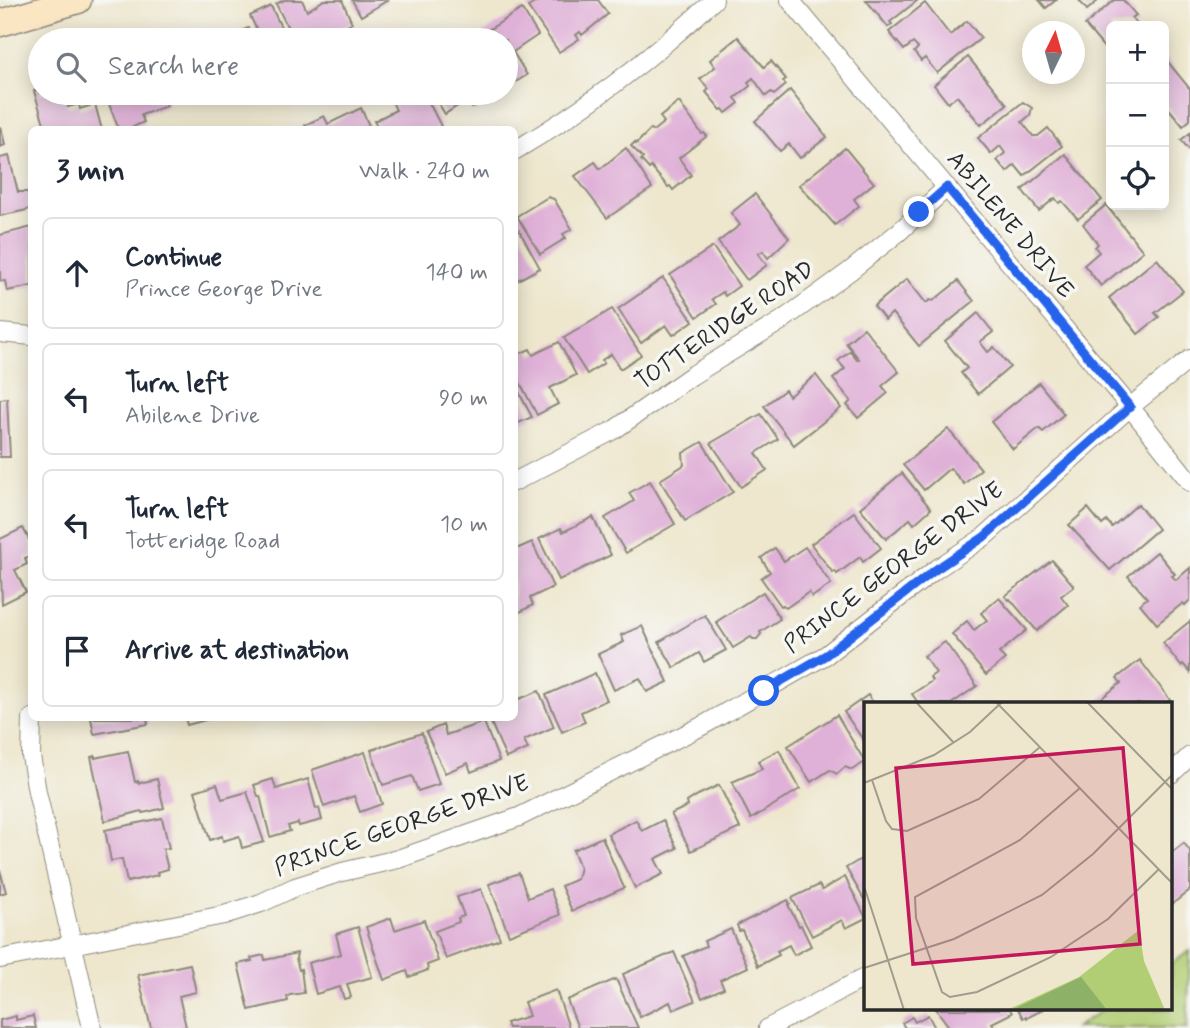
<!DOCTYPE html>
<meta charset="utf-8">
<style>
:root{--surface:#fff;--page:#f2f2f3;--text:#1f2937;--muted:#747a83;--line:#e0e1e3}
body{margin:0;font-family:Mynerve,sans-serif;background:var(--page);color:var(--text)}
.controls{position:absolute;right:21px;top:21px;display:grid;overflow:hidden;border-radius:10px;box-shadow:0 4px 18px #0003}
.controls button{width:63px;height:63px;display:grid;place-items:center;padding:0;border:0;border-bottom:2px solid var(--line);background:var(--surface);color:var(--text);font:35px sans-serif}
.compass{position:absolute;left:1022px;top:21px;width:63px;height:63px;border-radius:50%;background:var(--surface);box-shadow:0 4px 18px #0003;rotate:5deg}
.stop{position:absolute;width:21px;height:21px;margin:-16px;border:5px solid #2563eb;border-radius:50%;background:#fff}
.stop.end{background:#2563eb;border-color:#fff;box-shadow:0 2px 7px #0008}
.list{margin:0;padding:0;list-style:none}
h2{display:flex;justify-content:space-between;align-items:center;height:91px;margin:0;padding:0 28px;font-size:30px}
h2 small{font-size:23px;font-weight:400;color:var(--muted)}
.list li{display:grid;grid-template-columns:46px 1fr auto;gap:21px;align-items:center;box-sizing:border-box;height:112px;margin:0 14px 14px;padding:0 14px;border:2px solid var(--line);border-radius:10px}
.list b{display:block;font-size:26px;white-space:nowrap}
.list p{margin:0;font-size:23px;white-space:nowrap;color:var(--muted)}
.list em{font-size:23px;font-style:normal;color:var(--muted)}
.icon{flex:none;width:38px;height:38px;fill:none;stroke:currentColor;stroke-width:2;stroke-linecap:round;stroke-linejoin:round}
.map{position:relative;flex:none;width:1190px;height:1028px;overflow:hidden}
.search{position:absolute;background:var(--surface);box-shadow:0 4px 18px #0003;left:28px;top:28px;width:490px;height:77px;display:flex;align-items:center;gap:18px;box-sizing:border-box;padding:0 24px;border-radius:38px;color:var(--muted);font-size:26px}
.panel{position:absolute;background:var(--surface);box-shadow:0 4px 18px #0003;left:28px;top:126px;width:490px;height:595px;border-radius:10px}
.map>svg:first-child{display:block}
.green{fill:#b2ce74;stroke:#6e7c50;stroke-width:2}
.building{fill:#e0b1d8}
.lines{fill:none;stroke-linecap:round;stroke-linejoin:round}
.street-casing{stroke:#8c897c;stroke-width:20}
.secondary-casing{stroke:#8c897c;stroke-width:29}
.street{stroke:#fff;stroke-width:18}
.secondary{stroke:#fbe6c4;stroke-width:26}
.route{stroke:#2563eb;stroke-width:9}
.labels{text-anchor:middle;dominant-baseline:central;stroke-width:7;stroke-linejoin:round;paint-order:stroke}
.street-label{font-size:24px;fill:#2b2b2b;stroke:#f6f6f2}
.inset-road{fill:none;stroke:#a09c8d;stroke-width:2}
.view{fill:#c2185b;fill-opacity:0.15;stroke:#c2185b;stroke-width:3.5}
.inset-edge{fill:none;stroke:#2b2b2b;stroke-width:3.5}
</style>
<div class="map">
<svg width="1190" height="1028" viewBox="0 0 1190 1028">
<rect width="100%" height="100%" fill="#f6f6f2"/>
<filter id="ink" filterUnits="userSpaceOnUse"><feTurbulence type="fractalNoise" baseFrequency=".0143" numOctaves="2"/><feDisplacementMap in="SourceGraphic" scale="14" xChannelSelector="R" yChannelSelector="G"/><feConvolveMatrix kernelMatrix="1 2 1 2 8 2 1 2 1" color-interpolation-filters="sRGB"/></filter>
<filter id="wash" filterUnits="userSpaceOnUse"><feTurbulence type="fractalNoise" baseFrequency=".00686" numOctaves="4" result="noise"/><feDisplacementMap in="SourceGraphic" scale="28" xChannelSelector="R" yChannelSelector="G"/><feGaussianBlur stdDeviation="1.57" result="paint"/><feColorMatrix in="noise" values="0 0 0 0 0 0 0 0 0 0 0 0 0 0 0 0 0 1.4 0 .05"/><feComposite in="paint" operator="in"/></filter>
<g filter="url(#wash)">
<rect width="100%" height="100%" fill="#eee7ce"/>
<path class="green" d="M 1190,951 L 1187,1028 L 1075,1028 L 1104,1009 L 1171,1009 L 1171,964 Z"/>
<g id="blocks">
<g class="building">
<path d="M 284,0 L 302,0 L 307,11 L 324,0 L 342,0 L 352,23 L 316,40 L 294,40 L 276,4 Z"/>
<path d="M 352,0 L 388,0 L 361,16 Z"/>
<path d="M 540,0 L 598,0 L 608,14 L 582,35 L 580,32 L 576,35 L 579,39 L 559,52 L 528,7 Z"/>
<path d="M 866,0 L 918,0 L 890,22 L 892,24 L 888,27 Z"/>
<path d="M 1039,0 L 1056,0 L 1046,8 Z"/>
<path d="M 1079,0 L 1099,0 L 1087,10 Z"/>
<path d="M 1114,0 L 1123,0 L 1136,15 L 1132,18 L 1139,26 L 1111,26 L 1111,56 L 1085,25 Z"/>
<path d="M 925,3 L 950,35 L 967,21 L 981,38 L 937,73 L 925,58 L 921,61 L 914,52 L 918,48 L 913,43 L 904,50 L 889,32 Z"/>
<path d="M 271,6 L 287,40 L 222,40 L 248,28 L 252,36 L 259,34 L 250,16 Z"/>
<path d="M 522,9 L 538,35 L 513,52 L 527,75 L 506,88 L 506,40 L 472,40 Z"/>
<path d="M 213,34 L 216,40 L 199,40 Z"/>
<path d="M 738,37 L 764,67 L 771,61 L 786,79 L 783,81 L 786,85 L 774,95 L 771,92 L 766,96 L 753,78 L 748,82 L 750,86 L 735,98 L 739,103 L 726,113 L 723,109 L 721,110 L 706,92 L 709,89 L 700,79 L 715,67 L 710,60 Z"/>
<path d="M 968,57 L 1007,104 L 981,125 L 957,96 L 948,103 L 934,85 Z"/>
<path d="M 1164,57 L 1190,89 L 1190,120 L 1183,126 L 1166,105 L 1164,107 Z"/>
<path d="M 40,89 L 40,93 L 63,93 L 68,107 L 79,104 L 80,109 L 95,104 L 102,130 L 46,130 L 34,91 Z"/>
<path d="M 790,90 L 827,137 L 800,158 L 789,144 L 780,151 L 755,121 Z"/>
<path d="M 115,93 L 162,93 L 167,106 L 141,115 L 144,122 L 127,130 L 119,130 L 106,96 Z"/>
<path d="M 175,93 L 192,93 L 178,99 Z"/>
<path d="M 388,93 L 424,93 L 441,126 L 434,130 L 379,130 L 374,121 L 396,110 Z"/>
<path d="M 432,93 L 497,93 L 472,108 L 467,100 L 445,114 Z"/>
<path d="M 679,102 L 702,134 L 704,133 L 707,136 L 679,158 L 691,175 L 673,190 L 670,186 L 668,187 L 651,167 L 649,169 L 641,160 L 643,158 L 631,146 L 635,142 L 636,144 L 651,129 L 653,131 L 664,122 L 660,117 Z"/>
<path d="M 1023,102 L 1032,108 L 1030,115 L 1022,122 L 1033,136 L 1038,136 L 1048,128 L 1062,146 L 1024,176 L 1015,165 L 1007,172 L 997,160 L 1005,153 L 1000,146 L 991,154 L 978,138 Z"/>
<path d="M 361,108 L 371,130 L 307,130 L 305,125 L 324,116 L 328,124 Z"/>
<path d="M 1,127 L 5,145 L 0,147 L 0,128 Z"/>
<path d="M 1190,133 L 1190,151 L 1181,140 Z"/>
<path d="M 626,148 L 652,188 L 607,218 L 575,176 L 595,162 L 600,169 Z"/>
<path d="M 845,148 L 874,183 L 854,199 L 859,206 L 835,225 L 799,185 Z"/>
<path d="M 1065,154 L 1102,200 L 1078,219 L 1062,201 L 1059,203 L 1055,198 L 1039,211 L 1022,190 Z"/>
<path d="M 9,156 L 18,192 L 29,192 L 32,206 L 27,210 L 0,216 L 0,158 Z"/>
<path d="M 755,194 L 789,238 L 768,258 L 763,251 L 758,254 L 767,265 L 747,280 L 718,242 L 740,225 L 731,213 Z"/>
<path d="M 548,197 L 554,199 L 572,229 L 563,234 L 566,238 L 540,254 L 517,216 Z"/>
<path d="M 1106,205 L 1143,251 L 1101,286 L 1084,265 L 1099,252 L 1095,247 L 1098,244 L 1083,224 Z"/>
<path d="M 32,227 L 32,286 L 7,291 L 5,281 L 1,281 L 0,277 L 0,235 Z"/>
<path d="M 519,230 L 540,268 L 516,281 L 514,232 Z"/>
<path d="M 713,247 L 739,286 L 725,296 L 723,292 L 712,299 L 716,304 L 697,317 L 670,275 Z"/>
<path d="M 1157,259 L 1183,291 L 1155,313 L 1159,317 L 1138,334 L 1109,298 Z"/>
<path d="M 663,278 L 693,321 L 673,335 L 666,325 L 641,343 L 618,309 Z"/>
<path d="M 907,279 L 926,303 L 930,300 L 933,301 L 958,281 L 974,301 L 919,346 L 892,313 L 885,320 L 874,306 Z"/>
<path d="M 612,309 L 641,355 L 620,369 L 611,354 L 602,360 L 604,363 L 587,374 L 564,338 Z"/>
<path d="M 978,313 L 993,332 L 980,342 L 988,352 L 994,347 L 1010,367 L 978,394 L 961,373 L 967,368 L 945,341 Z"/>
<path d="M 864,328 L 899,372 L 882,386 L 888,393 L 858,418 L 847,405 L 851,401 L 833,379 L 845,369 L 838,361 L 850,351 L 857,360 L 859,359 L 846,343 Z"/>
<path d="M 559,342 L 576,375 L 550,388 L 558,404 L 537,415 L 514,371 L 514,356 L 530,349 L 533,355 Z"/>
<path d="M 816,375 L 841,408 L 794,445 L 764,406 L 785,390 L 789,396 Z"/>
<path d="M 514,383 L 532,417 L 514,425 Z"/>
<path d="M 1039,383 L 1064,414 L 1043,432 L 1039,428 L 1013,449 L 991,422 Z"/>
<path d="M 7,398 L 10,457 L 0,457 L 0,399 Z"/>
<path d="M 761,414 L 778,439 L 756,453 L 767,470 L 741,487 L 711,443 Z"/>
<path d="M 948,429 L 981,469 L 964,484 L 950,468 L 924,490 L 903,465 Z"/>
<path d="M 702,442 L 733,492 L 685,521 L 660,480 L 684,465 L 683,453 Z"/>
<path d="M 902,473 L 931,509 L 914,524 L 910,519 L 886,539 L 860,508 Z"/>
<path d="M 650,481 L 675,524 L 626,553 L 605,518 L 634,501 L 629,493 Z"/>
<path d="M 1138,504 L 1158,529 L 1110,570 L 1069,525 L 1088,508 L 1102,525 L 1107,521 L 1112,527 Z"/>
<path d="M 854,512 L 881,548 L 863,562 L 860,557 L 837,574 L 835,571 L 833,573 L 811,544 Z"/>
<path d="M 593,517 L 611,555 L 559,580 L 539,539 L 561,528 L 563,532 Z"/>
<path d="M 23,528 L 32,545 L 32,555 L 25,558 L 27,564 L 15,570 L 26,592 L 2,604 L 0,539 Z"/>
<path d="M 532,542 L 553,587 L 530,598 L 533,605 L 518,613 L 514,606 L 514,550 Z"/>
<path d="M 805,547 L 831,584 L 812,597 L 809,592 L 786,608 L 783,605 L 781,606 L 761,578 L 770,572 L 761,558 L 775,548 L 784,561 Z"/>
<path d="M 1157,552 L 1175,574 L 1172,576 L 1176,580 L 1190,568 L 1190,600 L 1185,605 L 1183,603 L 1157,624 L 1140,604 L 1147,598 L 1128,576 Z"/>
<path d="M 1052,560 L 1074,586 L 1061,596 L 1068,605 L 1037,631 L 1010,599 L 1009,600 L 1005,596 Z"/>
<path d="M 763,592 L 780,619 L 760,632 L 761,634 L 757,639 L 753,639 L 751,637 L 733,648 L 716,622 Z"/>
<path d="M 999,598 L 1027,630 L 999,653 L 1005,659 L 986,675 L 952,634 L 967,621 L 974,630 L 987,620 L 981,613 Z"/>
<path d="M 705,615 L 726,650 L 704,662 L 699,653 L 674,668 L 659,642 Z"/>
<path d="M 1190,621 L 1190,672 L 1183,664 L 1181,666 L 1163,643 Z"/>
<path d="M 642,626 L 668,682 L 647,692 L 640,678 L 614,690 L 598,654 L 624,642 L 621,635 Z"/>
<path d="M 945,642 L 977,686 L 951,704 L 919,704 L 912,694 L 932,681 L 930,677 L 936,673 L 924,656 Z"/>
<path d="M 1140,660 L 1170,700 L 1165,704 L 1094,704 L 1121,683 L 1117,678 Z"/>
<path d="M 595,673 L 607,700 L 581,712 L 585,722 L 562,732 L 546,695 Z"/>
<path d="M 539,691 L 554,727 L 524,740 L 528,749 L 506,758 L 489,718 L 514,718 L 514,701 Z"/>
<path d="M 868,695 L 874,704 L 866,704 L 866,744 L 844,712 Z"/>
<path d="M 837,715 L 865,762 L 852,770 L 845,767 L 837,774 L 830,770 L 811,782 L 788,746 Z"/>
<path d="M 91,718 L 147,718 L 148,724 L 94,734 Z"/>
<path d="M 185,718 L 213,718 L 187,725 Z"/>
<path d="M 484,722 L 499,761 L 471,772 L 468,763 L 445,773 L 426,732 L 443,725 L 446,735 Z"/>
<path d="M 422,733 L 439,784 L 418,791 L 412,776 L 383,785 L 371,750 Z"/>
<path d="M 779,750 L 800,789 L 751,819 L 732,782 L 762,769 L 758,761 Z"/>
<path d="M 128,751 L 135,782 L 138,781 L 139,783 L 157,779 L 164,808 L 143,813 L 142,811 L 105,821 L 91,757 L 95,756 L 95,758 Z"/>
<path d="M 365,752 L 382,804 L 360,812 L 354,796 L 324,807 L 312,770 Z"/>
<path d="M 273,779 L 276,789 L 308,779 L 316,809 L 319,808 L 322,820 L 299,826 L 298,823 L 288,826 L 290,831 L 270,837 L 260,796 L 258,796 L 254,785 Z"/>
<path d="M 217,784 L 222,799 L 247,792 L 264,842 L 242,848 L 239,836 L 223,841 L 222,836 L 210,840 L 195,791 Z"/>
<path d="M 719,785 L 740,828 L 691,851 L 671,814 L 688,806 L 687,802 L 698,795 Z"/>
<path d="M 162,818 L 169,848 L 163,849 L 168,869 L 157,872 L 158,875 L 127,882 L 122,859 L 111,861 L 105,830 Z"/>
<path d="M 636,820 L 642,831 L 663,820 L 677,848 L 655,859 L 663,874 L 635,888 L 608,834 Z"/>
<path d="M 602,837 L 624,888 L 572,911 L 561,886 L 577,879 L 580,867 L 573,850 Z"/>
<path d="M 1184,843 L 1190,851 L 1190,890 L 1171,905 L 1171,853 Z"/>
<path d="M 866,856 L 866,903 L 846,868 Z"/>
<path d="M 0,870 L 6,892 L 0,894 Z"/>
<path d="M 519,873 L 528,898 L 550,889 L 560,915 L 509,935 L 489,884 Z"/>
<path d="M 845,877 L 866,918 L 846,928 L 842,920 L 812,936 L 792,898 L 819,885 L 822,890 Z"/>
<path d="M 481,889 L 500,939 L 446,959 L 435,931 L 459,922 L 458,918 L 464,916 L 457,897 Z"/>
<path d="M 788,900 L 790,904 L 788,905 L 799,926 L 801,925 L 811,946 L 794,955 L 789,945 L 777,951 L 779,955 L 758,966 L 742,930 L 739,931 L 737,925 Z"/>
<path d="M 391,918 L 395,930 L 424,920 L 438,961 L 427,965 L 428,970 L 409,977 L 407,971 L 384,980 L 366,927 Z"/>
<path d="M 358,927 L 372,977 L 347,984 L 351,997 L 344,999 L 340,987 L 316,994 L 308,963 L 341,954 L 336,934 Z"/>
<path d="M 731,929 L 748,967 L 720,980 L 724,988 L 702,998 L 683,956 L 706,946 L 704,941 Z"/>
<path d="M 674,952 L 695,1001 L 673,1010 L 670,1002 L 640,1017 L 623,974 Z"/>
<path d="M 297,953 L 296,958 L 299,970 L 301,969 L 304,993 L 290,995 L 287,997 L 288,1001 L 249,1010 L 238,964 L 252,961 L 251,958 L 264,955 L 265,960 Z"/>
<path d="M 190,964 L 196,992 L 179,996 L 186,1027 L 151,1028 L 138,975 Z"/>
<path d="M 616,979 L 638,1028 L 578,1028 L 567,1000 Z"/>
<path d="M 556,990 L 569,1028 L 508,1028 L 506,1023 L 529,1016 L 524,1002 Z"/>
<path d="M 936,1009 L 1010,1009 L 1012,1013 L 992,1023 L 995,1028 L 950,1028 Z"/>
<path d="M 1018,1009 L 1044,1009 L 1027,1018 L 1026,1016 L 1023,1018 Z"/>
<path d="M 928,1015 L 935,1028 L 905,1028 L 902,1023 L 912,1017 L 915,1022 Z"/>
<path d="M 16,1016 L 16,1020 L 33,1016 L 36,1028 L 0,1028 L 0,1020 Z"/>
</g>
</g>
</g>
<g filter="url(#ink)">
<use href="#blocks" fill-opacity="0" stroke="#8c897c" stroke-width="2"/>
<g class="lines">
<g class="street-casing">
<g id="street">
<path d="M 790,0 L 1130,407 L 1190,482"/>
<path d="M 514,151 C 586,109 654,56 714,0"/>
<path d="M 0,333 L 32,336"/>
<path d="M 514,482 L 614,430 L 691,376 L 781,321 L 850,271 L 900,231 L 947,187"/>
<path d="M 32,718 L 31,756 L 37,792 L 92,1028"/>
<path d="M 1171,774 L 1190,756"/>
<path d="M 0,959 L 224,915 L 261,903 L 295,887 L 342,872 L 398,859 L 519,817 L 702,726 L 826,655 L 935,570 L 984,537 L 1130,407 L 1190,359"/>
<path d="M 768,1028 L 866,977"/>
</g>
</g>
<g class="secondary-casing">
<path id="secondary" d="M 0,23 L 78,0"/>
</g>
<use href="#street" class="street"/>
<use href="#secondary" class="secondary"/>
</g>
</g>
<g class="lines" filter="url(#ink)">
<path class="route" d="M 764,691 L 826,655 L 935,570 L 984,537 L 1130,407 L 947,187 L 919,212"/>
</g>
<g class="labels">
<g class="street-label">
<text transform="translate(1010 225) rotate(50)">ABILENE DRIVE</text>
<text transform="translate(725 326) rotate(-34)">TOTTERIDGE ROAD</text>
<text transform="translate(894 568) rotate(-37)">PRINCE GEORGE DRIVE</text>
<text transform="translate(402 826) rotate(-19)">PRINCE GEORGE DRIVE</text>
</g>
</g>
<g transform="translate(864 702)">
<rect width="308" height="308" fill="#eee7ce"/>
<path d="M 275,228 L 280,259 L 301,308 L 143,308 L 215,275 Z" fill="#b2ce74"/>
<path d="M 217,275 L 243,308 L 148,308 Z" fill="#8db166"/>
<path class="inset-road" d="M 52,0 L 90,41M 132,0 L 308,181M 223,0 L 308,87M 8,78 L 22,119 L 28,127 L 43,129 L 115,97 L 176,45M 0,81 L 70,53 L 106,30 L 138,0M 216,86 L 156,138 L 51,195 L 52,216 L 78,290 L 86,295 L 113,290 L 187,255 L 244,217 L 295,167M 0,184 L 40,308M 0,266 L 90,237 L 178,193 L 229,152 L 308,73"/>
<path class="view" d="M 259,46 L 276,242 L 49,262 L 32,66 Z"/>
<rect width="308" height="308" class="inset-edge"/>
</g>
</svg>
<div class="controls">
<button>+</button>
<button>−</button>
<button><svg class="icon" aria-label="locate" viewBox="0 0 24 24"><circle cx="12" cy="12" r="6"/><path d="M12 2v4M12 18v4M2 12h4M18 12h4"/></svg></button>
</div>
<svg class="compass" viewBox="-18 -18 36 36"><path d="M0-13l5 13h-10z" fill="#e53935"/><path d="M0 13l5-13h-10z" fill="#747a83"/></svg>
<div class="stop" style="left:764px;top:691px"></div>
<div class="stop end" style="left:919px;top:212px"></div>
<div class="search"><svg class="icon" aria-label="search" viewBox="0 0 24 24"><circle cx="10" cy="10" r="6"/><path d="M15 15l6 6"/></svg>Search here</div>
<section class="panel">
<h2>3 min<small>Walk · 240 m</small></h2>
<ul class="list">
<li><svg class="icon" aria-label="ahead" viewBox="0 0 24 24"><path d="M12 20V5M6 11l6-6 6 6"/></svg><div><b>Continue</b><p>Prince George Drive</p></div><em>140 m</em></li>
<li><svg class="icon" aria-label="left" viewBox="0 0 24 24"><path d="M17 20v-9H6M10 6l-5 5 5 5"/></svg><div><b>Turn left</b><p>Abilene Drive</p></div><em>90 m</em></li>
<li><svg class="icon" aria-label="left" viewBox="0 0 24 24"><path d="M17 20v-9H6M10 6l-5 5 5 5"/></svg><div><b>Turn left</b><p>Totteridge Road</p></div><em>10 m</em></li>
<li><svg class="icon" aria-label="arrive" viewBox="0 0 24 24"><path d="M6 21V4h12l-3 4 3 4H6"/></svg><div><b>Arrive at destination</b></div></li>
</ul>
</section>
</div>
